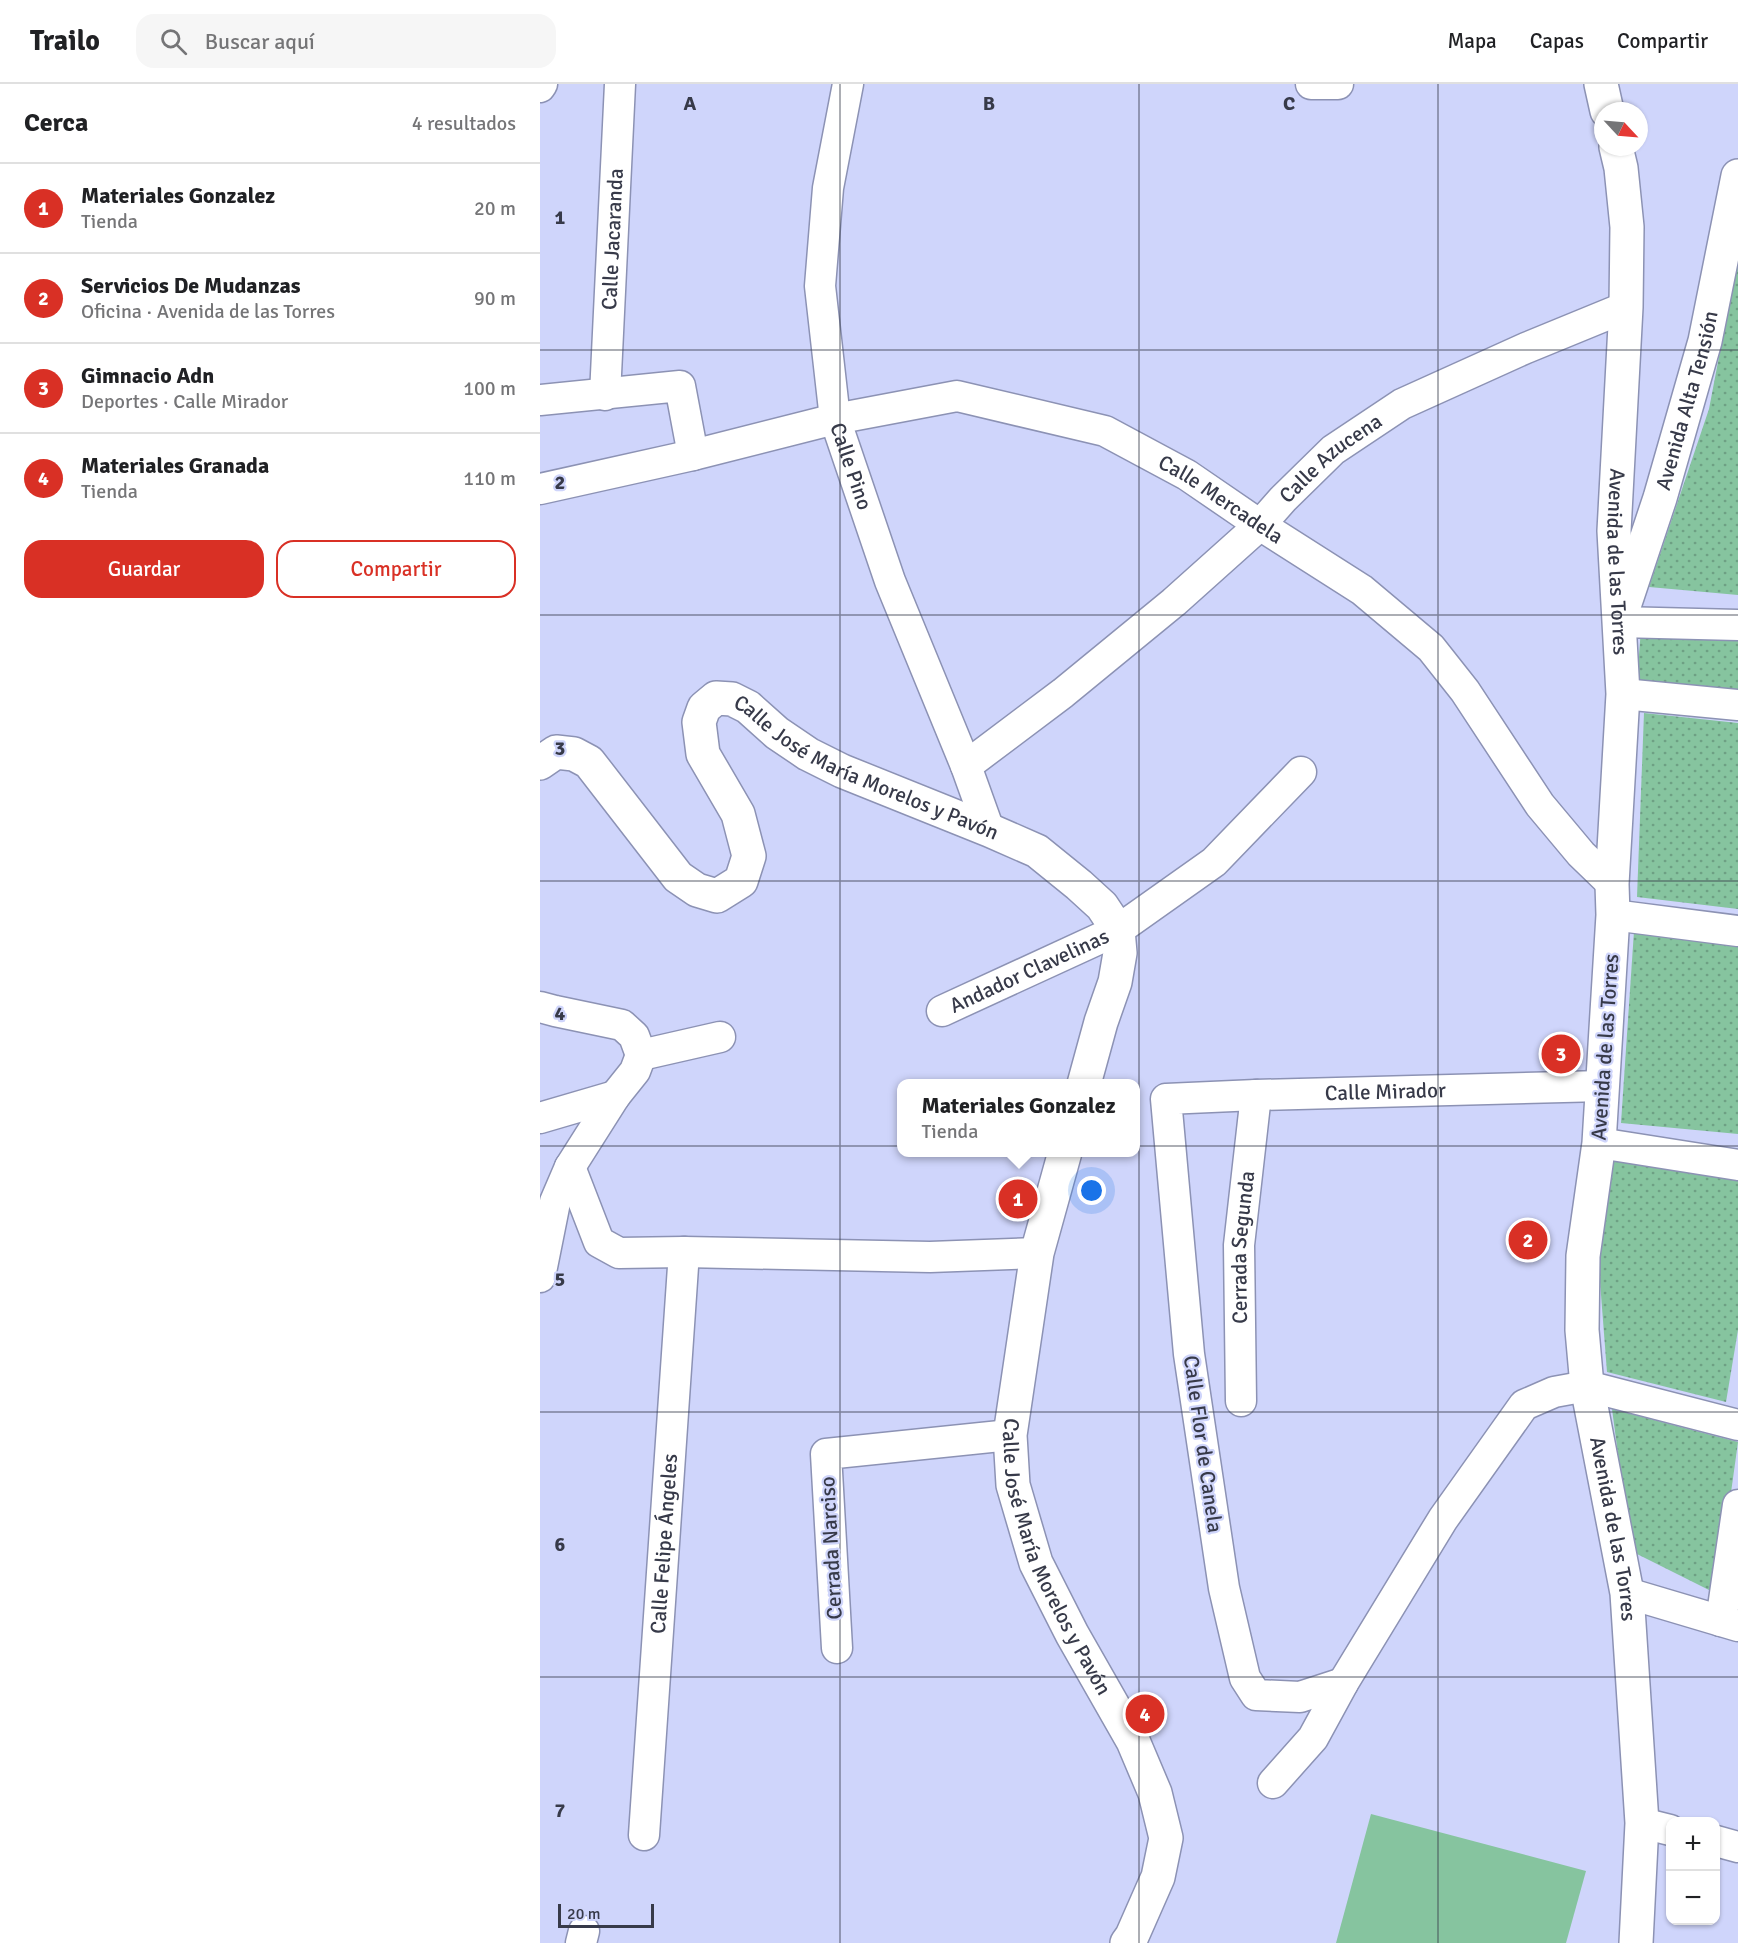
<!DOCTYPE html>
<html lang="es">
<meta charset="utf-8">
<style>
:root{--surface:#fff;--page:#f6f6f6;--text:#202124;--muted:#757577;--line:#e0e0e0;--accent:#d93025}
body{margin:0;font-family:Signika,sans-serif;background:var(--page);color:var(--text)}
.controls{position:absolute;right:18px;bottom:18px;display:grid;overflow:hidden;border-radius:12px;box-shadow:0 2px 4px #0004}
.controls button{width:54px;height:54px;display:grid;place-items:center;padding:0;border:0;border-bottom:2px solid var(--line);background:var(--surface);color:var(--text);font:30px sans-serif}
.compass{position:absolute;left:1054px;top:18px;width:54px;height:54px;border-radius:50%;background:var(--surface);box-shadow:0 2px 4px #0004;rotate:116deg}
.scale{position:absolute;left:18px;bottom:15px;width:96px;box-sizing:border-box;padding-left:6px;border:3px solid #373a49;border-top:0;font-size:16px;line-height:21px;white-space:nowrap;color:#373a49;-webkit-text-stroke:4px #cfd5fb;paint-order:stroke}
.you{position:absolute;left:552px;top:1107px;width:21px;height:21px;margin:-15px;border:4px solid #fff;border-radius:50%;background:#1a73e8;box-shadow:0 0 0 9px #1a73e833}
.badge{display:grid;place-items:center;width:39px;height:39px;border-radius:50%;background:var(--accent);color:#fff;font-size:20px;font-weight:700}
.pin{position:absolute;translate:-50% -50%;border:3px solid #fff;box-shadow:0 2px 6px #0006}
.popup{position:absolute;left:357px;top:995px;width:243px;height:78px;box-sizing:border-box;display:grid;place-content:center;border-radius:12px;background:var(--surface);filter:drop-shadow(0 2px 4px #0005);font-size:20px;white-space:nowrap;color:var(--muted)}
.popup b{font-size:22px;color:var(--text)}
.popup::after{content:'';position:absolute;left:50%;top:100%;margin-left:-12px;border:12px solid transparent;border-top-color:var(--surface)}
.list{margin:0;padding:0;list-style:none}
h2{display:flex;justify-content:space-between;align-items:center;height:78px;margin:0;padding:0 24px;font-size:26px}
h2 small{font-size:20px;font-weight:400;color:var(--muted)}
.list li{display:grid;grid-template-columns:39px 1fr auto;gap:18px;align-items:center;box-sizing:border-box;height:90px;padding:0 24px;border-top:2px solid var(--line)}
.list b{display:block;font-size:22px;white-space:nowrap}
.list p{margin:0;font-size:20px;white-space:nowrap;color:var(--muted)}
.list em{font-size:20px;font-style:normal;color:var(--muted)}
.actions{display:flex;gap:12px;padding:18px 24px}
.actions a{flex:1;padding:14px 0;border:2px solid var(--accent);border-radius:18px;text-align:center;font-size:21px;color:var(--accent)}
.actions .main{background:var(--accent);color:#fff}
.icon{flex:none;width:33px;height:33px;fill:none;stroke:currentColor;stroke-width:2;stroke-linecap:round;stroke-linejoin:round}
.map{position:relative;flex:none;width:1198px;height:1859px;overflow:hidden}
header{display:flex;align-items:center;gap:36px;box-sizing:border-box;height:84px;padding:0 30px;background:var(--surface);border-bottom:2px solid var(--line)}
header strong{font-size:28px}
nav{display:flex;gap:33px;margin-inline-start:auto;font-size:21px}
.search{width:420px;height:54px;background:var(--page);display:flex;align-items:center;gap:15px;box-sizing:border-box;padding:0 21px;border-radius:18px;color:var(--muted);font-size:22px}
main{display:flex}
aside{flex:1;background:var(--surface)}
.map>svg:first-child{display:block}
.grass{fill:url(#grass-dots)}
.pitch{fill:#86c49f}
.lines{fill:none;stroke-linecap:round;stroke-linejoin:round}
.street-casing{stroke:#8c92b4;stroke-width:33}
.secondary-casing{stroke:#8c92b4;stroke-width:36}
.street{stroke:#fff;stroke-width:30}
.secondary{stroke:#fff;stroke-width:33}
.grid{fill:none;stroke:#373a49;stroke-width:1.5;stroke-opacity:0.55}
.labels{text-anchor:middle;dominant-baseline:central;stroke-width:4.5;stroke-linejoin:round;paint-order:stroke}
.street-label{font-size:21px;fill:#373a49;stroke:#cfd5fb}
.grid-label{font-size:20px;text-anchor:middle;font-weight:bold;fill:#373a49;stroke:#cfd5fb;stroke-width:4.5;stroke-linejoin:round;paint-order:stroke}
</style>
<header>
<strong>Trailo</strong>
<div class="search"><svg class="icon" aria-label="search" viewBox="0 0 24 24"><circle cx="10" cy="10" r="6"/><path d="M15 15l6 6"/></svg>Buscar aquí</div>
<nav><a>Mapa</a><a>Capas</a><a>Compartir</a></nav>
</header>
<main>
<aside>
<h2>Cerca<small>4 resultados</small></h2>
<ul class="list">
<li><span class="badge">1</span><div><b>Materiales Gonzalez</b><p>Tienda</p></div><em>20 m</em></li>
<li><span class="badge">2</span><div><b>Servicios De Mudanzas</b><p>Oficina · Avenida de las Torres</p></div><em>90 m</em></li>
<li><span class="badge">3</span><div><b>Gimnacio Adn</b><p>Deportes · Calle Mirador</p></div><em>100 m</em></li>
<li><span class="badge">4</span><div><b>Materiales Granada</b><p>Tienda</p></div><em>110 m</em></li>
</ul>
<div class="actions"><a class="main">Guardar</a><a>Compartir</a></div>
</aside>
<div class="map">
<svg width="1198" height="1859" viewBox="0 0 1198 1859">
<defs>
<pattern id="grass-dots" width="8" height="8" patternUnits="userSpaceOnUse" patternTransform="scale(1.5)"><rect width="8" height="8" fill="#86c49f"/><path d="M2 2h.1M6 6h.1" fill="none" stroke="#6ea084" stroke-width="1.8" stroke-linecap="round"/></pattern>
</defs>
<rect width="100%" height="100%" fill="#cfd5fb"/>
<g class="grass">
<path d="M 1198,173 L 1198,511 L 1109,503 L 1169,325 Z"/>
<path d="M 1101,545 L 1198,550 L 1198,608 L 1097,596 Z"/>
<path d="M 1104,629 L 1198,639 L 1198,825 L 1097,813 Z"/>
<path d="M 1094,847 L 1198,859 L 1198,1050 L 1081,1039 Z"/>
<path d="M 1075,1070 L 1198,1087 L 1198,1246 L 1186,1318 L 1067,1288 L 1058,1172 Z"/>
<path d="M 1072,1325 L 1198,1358 L 1177,1510 L 1091,1467 Z"/>
</g>
<path class="pitch" d="M 831,1730 L 1046,1787 L 1026,1859 L 796,1859 Z"/>
<g class="lines">
<g class="street-casing">
<g id="street">
<path id="s1" d="M 308,0 L 288,104 L 280,202 L 295,335 L 350,497 L 426,682 L 449,746"/>
<path d="M 771,0 L 798,0"/>
<path d="M 0,3 L 2,0"/>
<path id="s2" d="M 65,311 L 80,0"/>
<path d="M 0,316 L 140,302 L 153,371"/>
<path id="s3" d="M 0,405 L 153,371 L 295,335 L 417,312 L 565,347 L 647,391 L 720,441 L 822,506 L 891,564 L 925,607 L 1000,721 L 1041,770 L 1072,800"/>
<path d="M 1079,538 L 1198,541"/>
<path d="M 1083,610 L 1198,621"/>
<path id="s4" d="M 426,682 L 523,609 L 634,518 L 720,441 L 743,415 L 793,366 L 862,320 L 986,264 L 1086,223"/>
<path d="M 1073,831 L 1198,847"/>
<path d="M 0,923 L 15,927 L 82,941 L 94,952 L 101,971"/>
<path id="s5" d="M 402,927 L 578,846 L 674,778 L 761,688"/>
<path d="M 101,971 L 180,953"/>
<path d="M 0,1034 L 75,1012"/>
<path d="M 1059,1059 L 1198,1081"/>
<path d="M 30,1083 L 59,1158 L 79,1169 L 144,1168 L 390,1173 L 497,1169"/>
<path d="M 0,1193 L 15,1118 L 30,1083 L 75,1012 L 95,987 L 101,971"/>
<path id="s6" d="M 701,1317 L 699,1161 L 716,1011"/>
<path d="M 1087,1509 L 1198,1542"/>
<path d="M 1181,1537 L 1198,1421"/>
<path d="M 297,1564 L 286,1370 L 470,1351"/>
<path id="s7" d="M 803,1599 L 760,1613 L 716,1611 L 705,1594 L 684,1504 L 649,1270 L 626,1015 L 716,1011 L 1063,1002"/>
<path d="M 733,1699 L 773,1654 L 803,1599 L 903,1435 L 984,1321 L 1014,1308 L 1047,1302 L 1198,1341"/>
<path d="M 1102,1739 L 1130,1746"/>
<path id="s8" d="M 104,1751 L 144,1168"/>
<path d="M 1176,1757 L 1198,1763"/>
<path d="M 41,1859 L 44,1847"/>
</g>
</g>
<g class="secondary-casing">
<g id="secondary">
<path d="M 1061,0 L 1067,27"/>
<path id="s9" d="M 1076,63 L 1081,84 L 1087,143 L 1086,223 L 1074,447 L 1083,610 L 1072,800 L 1073,831 L 1059,1059 L 1043,1172 L 1042,1246 L 1047,1302 L 1087,1509 L 1102,1739 L 1096,1859"/>
<path id="s10" d="M 1085,519 L 1120,414 L 1165,257 L 1198,92"/>
<path id="s11" d="M 0,679 L 16,668 L 34,670 L 49,678 L 138,793 L 157,806 L 177,812 L 201,797 L 209,772 L 198,730 L 163,670 L 159,638 L 164,624 L 176,614 L 192,615 L 208,623 L 237,649 L 268,670 L 302,687 L 449,746 L 497,767 L 539,801 L 562,822 L 578,846 L 580,869 L 575,898 L 561,938 L 544,1000"/>
<path id="s12" d="M 525,1068 L 497,1169 L 470,1351 L 473,1401 L 496,1479 L 532,1550 L 593,1657 L 615,1709 L 626,1754 L 618,1793 L 592,1852 L 587,1859"/>
</g>
</g>
<use href="#street" class="street"/>
<use href="#secondary" class="secondary"/>
</g>
<path class="grid" d="M 300,0 L 300,1859M 599,0 L 599,1859M 898,0 L 898,1859M 0,266 L 1198,266M 0,531 L 1198,531M 0,797 L 1198,797M 0,1062 L 1198,1062M 0,1328 L 1198,1328M 0,1593 L 1198,1593"/>
<g class="labels">
<g class="street-label">
<text stroke="none"><textPath href="#s2" startOffset="156">Calle Jacaranda</textPath></text>
<text stroke="none"><textPath href="#s10" startOffset="212">Avenida Alta Tensión</textPath></text>
<text stroke="none"><textPath href="#s4" startOffset="478">Calle Azucena</textPath></text>
<text stroke="none"><textPath href="#s1" startOffset="388">Calle Pino</textPath></text>
<text stroke="none"><textPath href="#s3" startOffset="714">Calle Mercadela</textPath></text>
<text stroke="none"><textPath href="#s9" startOffset="416">Avenida de las Torres</textPath></text>
<text stroke="none"><textPath href="#s11" startOffset="642">Calle José María Morelos y Pavón</textPath></text>
<text stroke="none"><textPath href="#s5" startOffset="96">Andador Clavelinas</textPath></text>
<text transform="translate(1065 963) rotate(-86)">Avenida de las Torres</text>
<text stroke="none"><textPath href="#s7" startOffset="914">Calle Mirador</textPath></text>
<text stroke="none"><textPath href="#s6" startOffset="154">Cerrada Segunda</textPath></text>
<text transform="translate(663 1360) rotate(82)">Calle Flor de Canela</text>
<text stroke="none"><textPath href="#s9" startOffset="1388">Avenida de las Torres</textPath></text>
<text stroke="none"><textPath href="#s8" startOffset="292">Calle Felipe Ángeles</textPath></text>
<text transform="translate(291 1464) rotate(-93)">Cerrada Narciso</text>
<text stroke="none"><textPath href="#s12" startOffset="420">Calle José María Morelos y Pavón</textPath></text>
</g>
</g>
<g class="grid-label">
<text x="150" y="26">A</text>
<text x="449" y="26">B</text>
<text x="749" y="26">C</text>
<text x="20" y="140">1</text>
<text x="20" y="405">2</text>
<text x="20" y="671">3</text>
<text x="20" y="936">4</text>
<text x="20" y="1202">5</text>
<text x="20" y="1467">6</text>
<text x="20" y="1733">7</text>
</g>
</svg>
<div class="controls">
<button>+</button>
<button>−</button>
</div>
<svg class="compass" viewBox="-18 -18 36 36"><path d="M0-13l5 13h-10z" fill="#e53935"/><path d="M0 13l5-13h-10z" fill="#757577"/></svg>
<div class="scale">20 m</div>
<div class="you"></div>
<div class="pin badge" style="left:478px;top:1115px">1</div>
<div class="popup"><b>Materiales Gonzalez</b>Tienda</div>
<div class="pin badge" style="left:988px;top:1156px">2</div>
<div class="pin badge" style="left:1021px;top:970px">3</div>
<div class="pin badge" style="left:605px;top:1630px">4</div>
</div>
</main>
